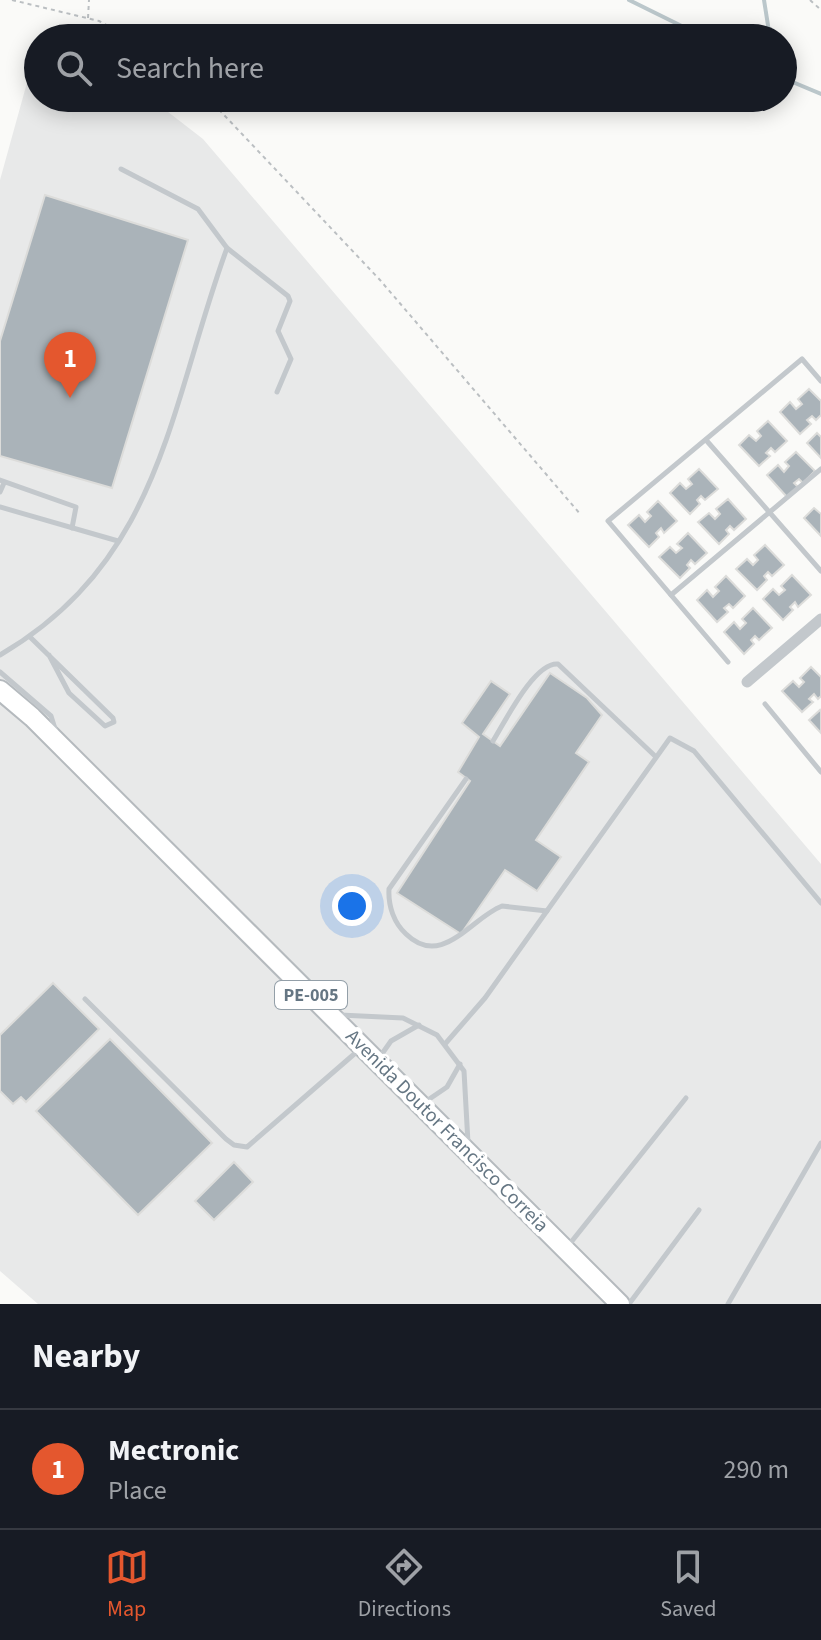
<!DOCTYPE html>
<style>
:root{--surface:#171b24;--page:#242831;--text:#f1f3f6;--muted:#9ea1a6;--line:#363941;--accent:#e4572e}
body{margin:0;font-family:"Source Sans 3",sans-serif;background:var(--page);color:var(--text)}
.you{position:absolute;left:352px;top:906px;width:28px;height:28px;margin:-20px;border:6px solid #fff;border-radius:50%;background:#1a73e8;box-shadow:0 0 0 12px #1a73e833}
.badge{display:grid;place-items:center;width:52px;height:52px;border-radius:50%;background:var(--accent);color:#fff;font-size:26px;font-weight:700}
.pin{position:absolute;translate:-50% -66px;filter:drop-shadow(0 2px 4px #0008)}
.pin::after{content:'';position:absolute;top:42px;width:28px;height:24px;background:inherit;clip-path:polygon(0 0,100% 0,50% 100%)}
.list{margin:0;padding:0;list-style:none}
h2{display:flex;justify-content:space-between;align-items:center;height:104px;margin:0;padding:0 32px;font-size:34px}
h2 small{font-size:26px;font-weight:400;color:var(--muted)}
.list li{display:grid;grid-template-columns:52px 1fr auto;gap:24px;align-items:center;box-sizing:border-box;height:120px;padding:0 32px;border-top:2px solid var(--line)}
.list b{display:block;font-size:30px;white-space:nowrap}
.list p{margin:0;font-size:26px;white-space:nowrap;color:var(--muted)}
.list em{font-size:26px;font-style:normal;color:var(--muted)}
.icon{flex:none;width:44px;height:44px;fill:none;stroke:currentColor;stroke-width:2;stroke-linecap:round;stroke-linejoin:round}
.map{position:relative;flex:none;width:821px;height:1304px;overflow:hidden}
.search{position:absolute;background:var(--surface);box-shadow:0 4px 20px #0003;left:24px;right:24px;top:24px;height:88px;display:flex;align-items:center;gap:20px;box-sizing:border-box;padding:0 28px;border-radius:44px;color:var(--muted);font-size:30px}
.sheet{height:224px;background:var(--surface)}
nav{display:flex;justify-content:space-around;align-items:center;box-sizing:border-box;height:112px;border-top:2px solid var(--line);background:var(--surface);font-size:22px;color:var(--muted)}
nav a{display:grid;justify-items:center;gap:4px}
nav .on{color:var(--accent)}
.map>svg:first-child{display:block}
.built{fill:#e8e9e9}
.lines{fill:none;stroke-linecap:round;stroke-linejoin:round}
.stream{stroke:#bbc7cb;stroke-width:4}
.building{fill:#aab3b9;stroke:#dcdcda;stroke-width:2}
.primary-casing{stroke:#b5babe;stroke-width:22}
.path{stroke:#bbbfc2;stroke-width:2;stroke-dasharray:4 4;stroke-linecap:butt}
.service{stroke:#c3c8cc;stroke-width:5}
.minor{stroke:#c3c8cc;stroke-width:11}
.primary{stroke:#fff;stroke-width:18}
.labels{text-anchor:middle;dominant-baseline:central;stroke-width:8;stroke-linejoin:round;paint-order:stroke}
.shield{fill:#fff;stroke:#939fa8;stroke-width:2}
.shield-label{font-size:18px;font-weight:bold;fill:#657683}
.street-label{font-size:20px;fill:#657683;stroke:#fff}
</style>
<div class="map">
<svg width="821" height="1304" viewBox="0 0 821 1304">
<rect width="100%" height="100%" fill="#fafaf8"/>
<path class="built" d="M 38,43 L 38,98 L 150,98 L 203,139 L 821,864 L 821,1304 L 38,1304 L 0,1271 L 0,180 Z"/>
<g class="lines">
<g class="stream">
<path d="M 629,0 L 706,38"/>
<path d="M 764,0 L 770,38"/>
<path d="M 783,78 L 821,94"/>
</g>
</g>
<g class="building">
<path d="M 45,195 L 188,240 L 112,488 L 0,456 L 0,341 Z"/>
<path d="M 809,389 L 821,401 L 821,415 L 816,420 L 812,416 L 807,420 L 811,424 L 800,434 L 780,412 L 790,402 L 796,409 L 802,404 L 798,399 Z"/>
<path d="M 768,421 L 787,441 L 775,452 L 771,448 L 766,453 L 770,456 L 759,466 L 739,445 L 749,435 L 756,441 L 761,436 L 757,431 Z"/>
<path d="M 817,433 L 821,437 L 821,458 L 807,443 Z"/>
<path d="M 796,452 L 815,471 L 803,483 L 799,479 L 794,483 L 798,487 L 787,497 L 767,475 L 778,465 L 784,472 L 789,466 L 785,462 Z"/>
<path d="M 699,469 L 718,489 L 705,500 L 701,496 L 697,500 L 700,504 L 690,514 L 670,493 L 680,483 L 686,489 L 692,484 L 688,479 Z"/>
<path d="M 728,499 L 746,519 L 734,530 L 730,526 L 726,530 L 729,534 L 719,544 L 698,522 L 709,513 L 715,519 L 720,514 L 716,509 Z"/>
<path d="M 658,501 L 677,521 L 664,533 L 661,528 L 656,533 L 659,537 L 649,547 L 628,525 L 639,515 L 645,522 L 651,516 L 647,512 Z"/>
<path d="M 814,508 L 821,514 L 821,536 L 804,518 Z"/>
<path d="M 688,533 L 707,553 L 695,564 L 691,560 L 687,565 L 690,568 L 680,578 L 659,557 L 670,547 L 676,553 L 682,548 L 677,544 Z"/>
<path d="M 765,545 L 784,565 L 772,576 L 768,572 L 764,576 L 767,580 L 757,590 L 736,569 L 747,559 L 753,565 L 758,560 L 754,555 Z"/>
<path d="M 792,575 L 811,595 L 798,607 L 795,602 L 790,607 L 793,610 L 783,620 L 763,599 L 773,589 L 779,595 L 785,590 L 781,586 Z"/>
<path d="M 726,576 L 745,596 L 733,608 L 729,604 L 724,608 L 728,612 L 717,622 L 697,600 L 707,590 L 713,597 L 719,591 L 715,587 Z"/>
<path d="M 753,608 L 772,628 L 759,640 L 755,636 L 751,640 L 754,644 L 744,654 L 724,632 L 734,622 L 740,629 L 746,623 L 742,619 Z"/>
<path d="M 811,667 L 821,677 L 821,696 L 818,699 L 814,694 L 809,699 L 813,702 L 802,712 L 782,691 L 793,681 L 799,687 L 804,682 L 800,678 Z"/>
<path d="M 550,673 L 587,698 L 602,715 L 576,753 L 589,762 L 536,840 L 561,857 L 537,891 L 505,870 L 461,934 L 397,893 L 470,781 L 458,772 L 479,737 L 462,723 L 491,681 L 510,694 L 483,734 L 500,746 Z"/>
<path d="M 820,710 L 821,712 L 821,733 L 809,720 Z"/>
<path d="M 53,983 L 99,1029 L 26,1102 L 21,1097 L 13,1104 L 0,1091 L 0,1035 Z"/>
<path d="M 110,1039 L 212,1143 L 138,1215 L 36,1111 Z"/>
<path d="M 234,1162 L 253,1182 L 214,1220 L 195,1201 Z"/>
</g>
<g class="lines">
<g class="primary-casing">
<path id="primary" d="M 0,690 L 32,717 L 620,1304"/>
</g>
<g class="path">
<path d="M 12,0 L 99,21 L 131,38"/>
<path d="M 810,0 L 821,10"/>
<path d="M 88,18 L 89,0"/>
<path d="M 208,98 L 380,280 L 581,515"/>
</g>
<g class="service">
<path d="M 227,248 L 288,296 L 290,301 L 278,331 L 291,359 L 277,392"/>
<path d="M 706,440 L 821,571"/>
<path d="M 0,480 L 76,507 L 72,528"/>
<path d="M 0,492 L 4,483"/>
<path d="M 0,507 L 118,541"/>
<path d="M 671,595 L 821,469"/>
<path d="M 30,637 L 113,718 L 114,722 L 105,726 L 69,693 L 49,655"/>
<path d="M 0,655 C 162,560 169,407 227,248 L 198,209 L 121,169"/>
<path d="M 728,662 L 608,521 L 802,359 L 821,381"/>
<path d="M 0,672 L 51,716 L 56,732"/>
<path d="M 765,704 L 821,772"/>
<path d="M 493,741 C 505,722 534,662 558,664 L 655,756"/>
<path d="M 466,779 L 389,889 C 388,906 394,923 406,934 C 442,969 471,918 502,906 L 547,911"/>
<path d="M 85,999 L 226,1139 L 234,1145 L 247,1147 L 360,1049"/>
<path d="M 340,1015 L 403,1018 L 437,1035 L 464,1071 L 468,1143"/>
<path d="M 445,1044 L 485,998 L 670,738 L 694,751 L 821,903"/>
<path d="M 379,1058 L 391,1041 L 419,1025"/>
<path d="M 425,1102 L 447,1087 L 460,1064"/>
<path d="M 568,1246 L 686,1098"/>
<path d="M 629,1304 L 699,1210"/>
<path d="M 728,1304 L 821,1143"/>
</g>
<path class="minor" d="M 747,682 L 821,619"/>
<use href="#primary" class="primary"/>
</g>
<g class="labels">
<rect class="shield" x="275" y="981" width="72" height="28" rx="6"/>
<g class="shield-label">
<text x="311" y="995">PE-005</text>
</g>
<g class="street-label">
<text transform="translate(447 1131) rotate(45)">Avenida Doutor Francisco Correia</text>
</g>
</g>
</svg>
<div class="you"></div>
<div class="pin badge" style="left:70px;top:398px">1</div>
<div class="search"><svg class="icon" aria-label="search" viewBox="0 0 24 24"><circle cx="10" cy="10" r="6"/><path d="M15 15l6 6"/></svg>Search here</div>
</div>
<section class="sheet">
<h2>Nearby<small></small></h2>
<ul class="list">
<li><span class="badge">1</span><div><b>Mectronic</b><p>Place</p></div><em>290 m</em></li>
</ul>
</section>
<nav>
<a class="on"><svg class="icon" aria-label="map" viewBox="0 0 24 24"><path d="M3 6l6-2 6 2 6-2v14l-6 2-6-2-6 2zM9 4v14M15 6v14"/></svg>Map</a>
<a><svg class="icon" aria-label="directions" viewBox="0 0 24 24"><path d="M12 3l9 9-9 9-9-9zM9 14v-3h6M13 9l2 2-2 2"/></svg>Directions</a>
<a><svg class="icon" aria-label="saved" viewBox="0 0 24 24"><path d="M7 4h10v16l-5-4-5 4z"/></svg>Saved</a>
</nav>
